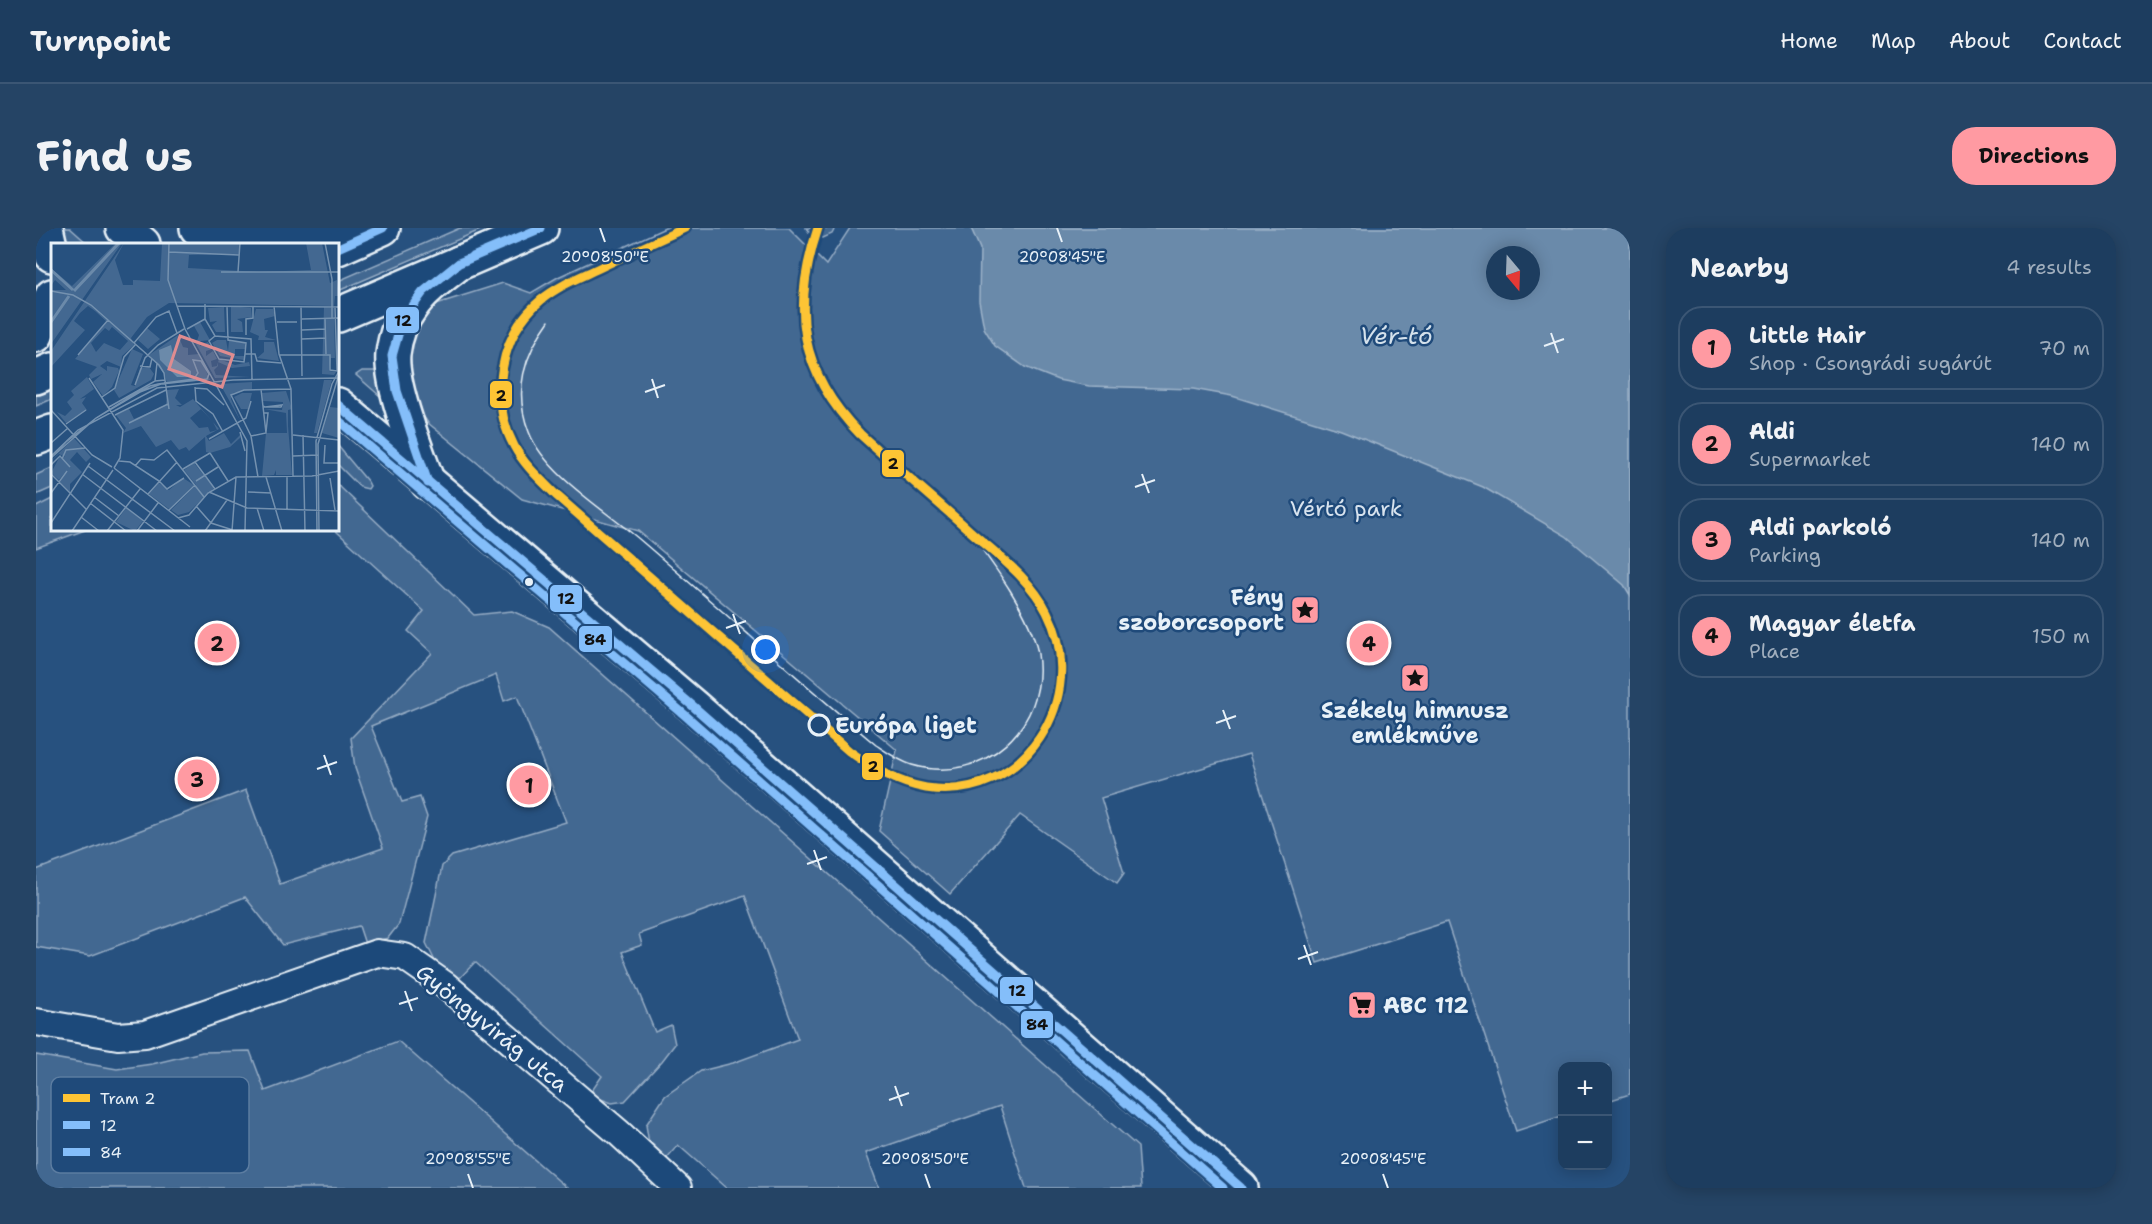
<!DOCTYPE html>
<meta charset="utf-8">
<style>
:root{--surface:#1d3d5f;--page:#254465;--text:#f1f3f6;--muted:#a0aebd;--line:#3b5674;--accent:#ff9aa2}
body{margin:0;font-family:"Shantell Sans",sans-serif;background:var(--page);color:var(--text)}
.controls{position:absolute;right:18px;bottom:18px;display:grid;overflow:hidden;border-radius:12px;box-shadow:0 3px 15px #0003}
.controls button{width:54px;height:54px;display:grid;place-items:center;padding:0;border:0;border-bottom:2px solid var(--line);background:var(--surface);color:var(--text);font:30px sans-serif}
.compass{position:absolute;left:1450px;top:18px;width:54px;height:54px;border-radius:50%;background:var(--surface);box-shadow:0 3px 15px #0003;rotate:161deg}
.you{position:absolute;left:730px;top:422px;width:21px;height:21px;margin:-15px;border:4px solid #fff;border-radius:50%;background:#1a73e8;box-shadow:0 0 0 9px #1a73e833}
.badge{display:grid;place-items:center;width:39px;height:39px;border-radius:50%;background:var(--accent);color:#111;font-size:20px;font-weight:700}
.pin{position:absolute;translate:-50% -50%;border:3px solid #fff;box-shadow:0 2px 6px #0006}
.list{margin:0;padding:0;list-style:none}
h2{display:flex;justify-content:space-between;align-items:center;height:78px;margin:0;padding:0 24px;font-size:26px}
h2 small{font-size:20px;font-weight:400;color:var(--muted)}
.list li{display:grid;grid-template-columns:39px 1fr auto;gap:18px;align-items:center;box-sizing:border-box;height:84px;margin:0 12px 12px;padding:0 12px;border:2px solid var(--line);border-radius:24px}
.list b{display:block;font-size:22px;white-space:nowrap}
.list p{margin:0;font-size:20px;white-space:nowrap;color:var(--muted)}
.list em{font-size:20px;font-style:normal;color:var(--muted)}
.map{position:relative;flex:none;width:1594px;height:960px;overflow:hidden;border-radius:24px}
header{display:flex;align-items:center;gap:36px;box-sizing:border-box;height:84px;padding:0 30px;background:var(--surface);border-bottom:2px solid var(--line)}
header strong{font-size:28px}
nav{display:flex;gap:33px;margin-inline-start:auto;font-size:21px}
.intro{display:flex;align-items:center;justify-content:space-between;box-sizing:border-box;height:144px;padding:0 36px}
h1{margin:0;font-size:42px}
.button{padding:15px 27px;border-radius:24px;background:var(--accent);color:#111;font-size:21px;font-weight:700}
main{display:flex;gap:36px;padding:0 36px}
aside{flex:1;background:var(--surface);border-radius:24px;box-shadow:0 3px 15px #0003}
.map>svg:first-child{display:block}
.green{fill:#436891;stroke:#96acc4;stroke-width:1.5;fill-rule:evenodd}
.water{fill:#6b8aaa;stroke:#9db3c9;stroke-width:1.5;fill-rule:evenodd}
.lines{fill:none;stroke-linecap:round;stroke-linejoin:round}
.minor-casing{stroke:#e8f1f8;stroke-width:30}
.secondary-casing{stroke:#e8f1f8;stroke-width:38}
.minor{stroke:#1f4a7a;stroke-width:26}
.secondary{stroke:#1f4a7a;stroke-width:33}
.tram{stroke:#e8f1f8;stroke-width:1.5}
.bus-1-casing{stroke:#1f4a7a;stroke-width:14}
.bus-2-casing{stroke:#1f4a7a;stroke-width:14}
.bus-1{stroke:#84befa;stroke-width:9}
.bus-2{stroke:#84befa;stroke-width:9}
.tram-1-casing{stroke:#1f4a7a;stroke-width:14}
.tram-1{stroke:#fdc434;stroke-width:9}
.ticks{fill:none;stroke:#e8f1f8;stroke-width:2}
.bus-dot{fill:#e8f1f8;stroke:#1f4a7a;stroke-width:2}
.stop-dot{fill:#1f4a7a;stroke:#e8f1f8;stroke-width:3}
.labels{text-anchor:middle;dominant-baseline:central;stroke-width:5;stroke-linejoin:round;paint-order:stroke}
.park-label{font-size:22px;fill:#d8e3ee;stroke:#1f4a7a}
.poi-label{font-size:22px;font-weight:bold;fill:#e8f1f8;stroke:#1f4a7a;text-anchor:end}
.stop-label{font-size:22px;font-weight:bold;fill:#e8f1f8;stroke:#1f4a7a;text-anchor:start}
.street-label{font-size:22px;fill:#e8f1f8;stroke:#1f4a7a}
.water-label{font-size:24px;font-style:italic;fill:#d5e2ec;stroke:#1f4a7a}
.inset-river{fill:none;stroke:#6b8aaa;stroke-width:3}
.inset-road{fill:none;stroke:#7491af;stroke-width:1.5}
.view{fill:#df8c90;fill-opacity:0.15;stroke:#df8c90;stroke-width:3}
.inset-edge{fill:none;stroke:#e8f1f8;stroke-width:3}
.key{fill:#1f4a7a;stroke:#5b7ca0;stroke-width:1.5}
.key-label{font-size:16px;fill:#e8f1f8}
.ticks-label{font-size:15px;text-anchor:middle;fill:#e8f1f8;stroke:#1f4a7a;stroke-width:5;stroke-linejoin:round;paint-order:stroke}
.line-badge{stroke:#1f4a7a;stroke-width:2}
.pale-badge-label{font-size:16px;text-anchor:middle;font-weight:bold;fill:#111}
</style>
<header>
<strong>Turnpoint</strong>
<nav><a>Home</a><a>Map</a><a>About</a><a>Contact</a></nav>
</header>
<div class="intro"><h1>Find us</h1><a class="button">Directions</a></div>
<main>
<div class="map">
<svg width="1594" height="960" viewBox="0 0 1594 960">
<rect width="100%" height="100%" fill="#27517f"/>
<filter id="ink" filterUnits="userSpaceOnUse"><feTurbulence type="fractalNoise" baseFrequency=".0167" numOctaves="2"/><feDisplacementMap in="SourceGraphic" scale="12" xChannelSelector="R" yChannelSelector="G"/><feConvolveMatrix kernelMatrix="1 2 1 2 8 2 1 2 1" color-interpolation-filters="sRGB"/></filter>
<g filter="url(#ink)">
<g class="green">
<path d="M 27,0 L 34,0 L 52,16 L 28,16 L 26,3 Z"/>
<path d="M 424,0 L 449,0 L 302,63 L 302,53 Z"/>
<path d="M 629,0 L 753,0 L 790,37 L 814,0 L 1594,0 L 1594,866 L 1572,873 L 1572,838 L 1526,838 L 1526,888 L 1480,903 L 1411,694 L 1281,735 L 1213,526 L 1065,570 L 1088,645 L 1081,655 L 984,587 L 914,666 L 843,603 L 861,522 L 602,303 L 486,271 L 392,195 L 377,173 L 368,148 L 372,111 L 394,78 L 467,55 L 495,65 L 522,49 ZM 1459,27 L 1495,27 L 1495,63 L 1459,63 Z"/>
<path d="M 770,0 L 799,0 L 796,6 L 787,10 L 775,7 Z"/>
<path d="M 326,143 L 345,143 L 352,175 L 320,147 Z"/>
<path d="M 16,160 L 16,171 L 0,178 L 0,167 Z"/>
<path d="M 302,218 L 332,254 L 334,258 L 332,261 L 324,259 L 302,237 Z"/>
<path d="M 16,240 L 16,260 L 0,267 L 0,247 Z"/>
<path d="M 302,257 L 438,387 L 476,383 L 513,399 L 1102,919 L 1105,960 L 990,960 L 964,878 L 830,925 L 843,960 L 691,960 L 642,917 L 630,931 L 613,915 L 610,897 L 629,868 L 665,843 L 697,835 L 762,811 L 709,668 L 603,706 L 606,717 L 586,724 L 619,804 L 635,797 L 639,816 L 626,833 L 589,873 L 576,875 L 562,870 L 555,864 L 566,848 L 439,734 L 423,751 L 399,733 L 390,715 L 406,638 L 416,628 L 530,594 L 481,468 L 468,473 L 460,447 L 335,498 L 366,574 L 384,569 L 391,589 L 363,696 L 352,710 L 329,716 L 323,698 L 247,717 L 209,669 L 54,728 L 0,719 L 0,642 L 210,562 L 244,656 L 347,620 L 319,540 L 315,510 L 396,425 L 372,403 L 388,383 L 299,302 L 302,302 Z"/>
<path d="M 16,271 L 16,302 L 49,302 L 0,320 L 0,279 Z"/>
<path d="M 362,813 L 531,960 L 0,960 L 0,827 L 81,841 L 116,836 L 166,824 L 214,823 L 229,863 Z"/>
</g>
<path class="water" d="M 935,0 L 1594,0 L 1594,367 L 1588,357 L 1530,308 L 1447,259 L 1305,202 L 1196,168 L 1157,161 L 1053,158 L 1022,152 L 989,139 L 959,118 L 948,100 L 943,73 L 944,21 ZM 1459,27 L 1495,27 L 1495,63 L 1459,63 Z"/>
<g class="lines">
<g class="minor-casing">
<path id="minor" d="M 0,794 L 82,808 L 109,806 L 341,725 L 369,729 L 409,757 L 583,905 L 642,960"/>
</g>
<g class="secondary-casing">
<g id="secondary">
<path d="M 10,0 L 16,27"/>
<path d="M 87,0 L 107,16"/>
<path d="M 161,0 C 174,4 188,8 202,11 C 234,17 276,6 308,0"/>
<path d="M 302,20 L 347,0"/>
<path d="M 302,87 L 505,0"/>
<path d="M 0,107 L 16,68"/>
<path d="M 0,149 L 16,142"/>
<path d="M 302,177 L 658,479 L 1205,960"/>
<path d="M 0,210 L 16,204"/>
<path d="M 392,255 C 381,223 354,158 357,126 C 359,109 365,92 375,79 C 387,61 406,48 423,35"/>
</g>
</g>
<use href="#minor" class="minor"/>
<use href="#secondary" class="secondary"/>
<path class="tram" d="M 513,93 C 488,127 477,163 493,204 C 509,246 569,282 603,311 C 683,379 760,450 840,517 C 852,525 863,533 876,537 C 947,558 1013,498 1002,426 C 995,385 954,332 930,300"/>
<g class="bus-1-casing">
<g id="bus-1">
<path d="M 302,20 L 347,0"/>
<path d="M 302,177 L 658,479 L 1205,960"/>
<path d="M 392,255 L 361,163 L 356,128 L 366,93 L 387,64 L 423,35 L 505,0"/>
</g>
</g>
<g class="bus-2-casing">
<path id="bus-2" d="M 302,192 L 650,488 L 1187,960"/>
</g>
<use href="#bus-1" class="bus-1"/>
<use href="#bus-2" class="bus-2"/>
<g class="tram-1-casing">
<path id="tram-1" d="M 649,0 C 620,13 590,27 561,41 C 542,50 522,58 505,72 C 463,107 453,171 478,218 C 488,237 505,252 520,267 L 813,523 C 837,540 861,555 890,560 C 988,575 1055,470 1011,384 C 994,350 961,327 933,302 C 897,270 860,239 824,206 C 763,144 755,81 782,0"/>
</g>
<use href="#tram-1" class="tram-1"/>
</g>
</g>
<path class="ticks" d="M 564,0 L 569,14M 1021,0 L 1026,14M 1515,105 L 1522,125M 1508,118 L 1528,111M 616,151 L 622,170M 609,164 L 629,157M 1106,246 L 1113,265M 1099,259 L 1119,252M 697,386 L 704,406M 690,400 L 710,393M 1187,482 L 1194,501M 1180,495 L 1200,488M 288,527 L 295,547M 281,541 L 301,534M 778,622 L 785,642M 771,636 L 791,629M 1268,717 L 1275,737M 1262,731 L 1282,724M 369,763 L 376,783M 363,776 L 382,770M 859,858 L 866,878M 853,872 L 873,865M 432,946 L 437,960M 889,946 L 894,960M 1347,946 L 1352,960"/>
<defs>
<g id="sight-square" transform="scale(1.5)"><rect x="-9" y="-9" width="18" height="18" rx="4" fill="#ff9aa2" stroke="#1f4a7a"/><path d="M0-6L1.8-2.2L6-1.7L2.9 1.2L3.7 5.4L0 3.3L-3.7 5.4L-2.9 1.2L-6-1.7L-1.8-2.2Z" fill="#111"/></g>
<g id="supermarket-square" transform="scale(1.5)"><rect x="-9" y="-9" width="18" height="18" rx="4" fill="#ff9aa2" stroke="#1f4a7a"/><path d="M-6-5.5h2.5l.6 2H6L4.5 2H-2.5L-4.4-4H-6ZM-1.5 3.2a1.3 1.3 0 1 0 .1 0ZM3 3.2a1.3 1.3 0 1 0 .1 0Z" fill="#111"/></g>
</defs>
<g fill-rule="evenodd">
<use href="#sight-square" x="1269" y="382"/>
<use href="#sight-square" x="1379" y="450"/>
<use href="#supermarket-square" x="1326" y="777"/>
</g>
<circle class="bus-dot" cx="493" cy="354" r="5"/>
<circle class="stop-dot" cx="783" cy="497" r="10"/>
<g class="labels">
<g class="park-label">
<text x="1310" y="280">Vértó park</text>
</g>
<g class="poi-label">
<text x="1248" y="369">Fény<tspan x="1248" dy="25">szoborcsoport</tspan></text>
<text x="1379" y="482" text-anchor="middle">Székely himnusz<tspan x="1379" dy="25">emlékműve</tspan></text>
<text x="1347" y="777" text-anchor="start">ABC 112</text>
</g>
<g class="stop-label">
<text x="799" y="497">Európa liget</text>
</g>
<g class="street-label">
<text transform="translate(456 800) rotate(39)">Gyöngyvirág utca</text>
</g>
<g class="water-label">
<text x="1360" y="108">Vér-tó</text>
</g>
</g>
<g transform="translate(15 15)">
<rect width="288" height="288" fill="#27517f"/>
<path d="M 65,0 L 71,0 L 0,101 L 0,47 L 15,47 L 4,37 L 0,43 L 0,25 L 21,43 ZM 73,0 L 64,17 L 72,42 L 82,42 L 82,37 L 109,38 L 111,0 L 188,0 L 188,11 L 138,12 L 137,25 L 208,29 L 260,27 L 255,0 L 271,0 L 279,40 L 286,37 L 288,53 L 284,53 L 283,63 L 118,60 L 96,74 L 80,95 L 83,102 L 71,113 L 70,124 L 56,118 L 49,123 L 56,128 L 56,123 L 67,125 L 68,128 L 61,144 L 52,153 L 42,139 L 51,131 L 40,136 L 38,132 L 46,124 L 24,116 L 56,79 L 44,68 L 37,63 L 29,70 L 23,78 L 34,87 L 0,124 L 0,108 ZM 61,84 L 77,98 L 69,107 L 53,100 L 45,109 L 40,100 L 54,85 L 58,88 ZM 180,63 L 200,65 L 201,74 L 186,76 L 191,79 L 192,89 L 180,89 ZM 173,64 L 174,89 L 165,89 L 161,82 L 166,78 L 159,79 L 157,65 ZM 273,64 L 283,65 L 284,115 L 280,115 L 278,128 L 285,129 L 283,132 L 271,131 ZM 205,66 L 222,66 L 224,73 L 213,76 L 214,87 L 217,87 L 214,94 L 225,97 L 207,97 L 208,93 L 199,89 ZM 149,79 L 159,97 L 149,98 L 149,103 L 157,99 L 161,106 L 155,108 L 155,113 L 162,108 L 166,116 L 160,118 L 161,124 L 166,123 L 168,116 L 184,122 L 198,119 L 199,123 L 181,125 L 167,119 L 167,123 L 163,127 L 165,132 L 199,134 L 164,135 L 145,101 L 148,92 L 143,83 ZM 96,85 L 109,96 L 97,106 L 87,97 ZM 127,92 L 132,104 L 137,105 L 137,112 L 148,111 L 159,137 L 116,141 L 114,132 L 98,112 ZM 166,97 L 175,97 L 177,108 L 178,98 L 194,100 L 194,106 L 184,106 L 184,113 L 193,113 L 193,117 L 169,113 L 161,100 ZM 213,99 L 223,99 L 228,118 L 206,115 L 213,109 ZM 81,106 L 92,111 L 80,142 L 84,143 L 89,125 L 98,124 L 103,131 L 100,137 L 68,155 L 63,147 ZM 36,134 L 43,146 L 29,156 L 35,154 L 31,160 L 36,167 L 15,180 L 6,169 L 14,173 L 21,166 L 16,159 L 23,152 L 20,148 ZM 273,137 L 281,137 L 266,190 L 263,190 ZM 201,139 L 201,146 L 182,150 L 180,156 L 189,177 L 169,141 ZM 128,146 L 124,155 L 131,162 L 125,162 L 129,164 L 142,156 L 168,186 L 155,193 L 158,198 L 173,190 L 180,201 L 189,192 L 189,195 L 179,204 L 159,210 L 155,209 L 154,194 L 138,208 L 135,204 L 128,207 L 120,197 L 105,204 L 90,183 L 72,190 L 75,185 L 65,172 L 78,166 L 83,176 L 115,162 L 116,147 ZM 150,166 L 162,179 L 166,187 L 159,189 L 157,184 L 148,185 L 139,175 ZM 235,148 L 241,166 L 237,167 L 237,183 L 241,232 L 225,232 L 225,227 L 223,232 L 211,233 L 215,190 L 236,190 L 235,170 L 213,166 L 231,167 L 232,159 L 212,158 L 211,150 ZM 191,150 L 201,150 L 197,166 L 190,166 L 183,154 ZM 279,164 L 288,165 L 288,195 L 271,190 ZM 23,195 L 40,214 L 35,219 L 26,209 L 19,217 L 31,229 L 19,241 L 19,249 L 9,239 L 16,227 L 8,237 L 0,230 L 8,215 L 14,214 L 8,211 L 0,218 ZM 143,220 L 163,245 L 138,269 L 127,272 L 120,267 L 145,242 L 133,227 ZM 132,235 L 143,242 L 118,266 L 98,251 L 108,240 L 118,247 ZM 75,265 L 92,278 L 84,288 L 65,279 Z" fill="#436891" fill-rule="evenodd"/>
<path d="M 120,102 L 123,116 L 140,128 L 140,134 L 126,134 L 109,117 L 108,107 Z" fill="#6b8aaa"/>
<path class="inset-river" d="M 0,27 L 22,47M 23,48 L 68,0M 0,79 L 18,53"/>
<path class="inset-road" d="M 118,0 L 117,37 L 134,86 L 196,198 L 194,288M 274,0 L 281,36 L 281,75M 118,9 L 188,12M 170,29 L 288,29M 187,29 L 189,0M 0,48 L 22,52 L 40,62 L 108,122 L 113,130 L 118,166M 154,61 L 154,76 L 164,93 L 200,96 L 201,136M 126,63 L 288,64M 176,63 L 177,97 L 195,100 L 194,111M 223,63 L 228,111 L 240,146 L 242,233M 250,63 L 251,133M 274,75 L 275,111M 251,76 L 288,75M 226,79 L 246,79M 136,86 L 154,76M 251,87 L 274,86M 195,92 L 195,76 L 202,75 L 202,64M 164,93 L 158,98 L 168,116 L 193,119 L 194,111 L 204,111 L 206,118 L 230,120M 251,96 L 275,95M 83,100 L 105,74 L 118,68 L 126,90M 27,112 L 57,77M 228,112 L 279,112 L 279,127 L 286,128 L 284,65M 89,123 L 99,124 L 101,115M 38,135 L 72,187 L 69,215 L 63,225M 104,138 L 106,120M 84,142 L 94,115 L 107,102 L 133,86M 144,144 L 145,158 L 162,171 L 172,189M 144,145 L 156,146 L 173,162M 51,154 L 64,145 L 73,114 L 85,101M 212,163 L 214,164 L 230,164 L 231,162 L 214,164M 58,164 L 104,138 L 114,137M 0,167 L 41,212 L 61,224M 213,170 L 217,170 L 215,189M 64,172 L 115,147M 78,180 L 117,161M 15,181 L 35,167M 189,189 L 194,208M 242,192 L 288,197M 252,192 L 254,288M 200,193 L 215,190 L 210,146M 158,196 L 195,175 L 200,158M 0,200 L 17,185M 274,202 L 273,220 L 288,220M 159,210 L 177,238M 0,213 L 27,187 L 106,145 L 182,137 L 286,135M 242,213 L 267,212M 0,215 L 15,199 L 45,175 L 82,152 L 99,143 L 107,141 L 143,136 L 147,130 L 142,117 L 150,118 L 158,131 L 156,136 L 110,141 L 89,149 L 45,175 L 0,215M 11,216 L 15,207 L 34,205M 68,218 L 79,219 L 108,238M 144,219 L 164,246M 0,222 L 9,213 L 19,224M 37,223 L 124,288M 84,223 L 90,216 L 103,217 L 116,207 L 153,254M 63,225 L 139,284M 132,226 L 159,210M 0,231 L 35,266M 31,231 L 106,288M 236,233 L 236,266M 207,234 L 200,193 L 180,152 L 193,147 L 240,146M 215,234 L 231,288M 279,235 L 284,267M 108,238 L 116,246 L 133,235M 145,238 L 167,224M 158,249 L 196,265 L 288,268M 197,249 L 220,250M 0,250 L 16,228M 97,251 L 126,219M 43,254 L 68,273M 39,260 L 75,288M 145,263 L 160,280 L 185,288M 206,265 L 213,288M 118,267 L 144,242M 30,274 L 48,288M 127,275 L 138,272 L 157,250 L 185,234 L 261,233 L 288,228M 0,280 L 39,220M 21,288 L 62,227M 56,288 L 89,246M 86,288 L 107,260M 154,288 L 176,257M 181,288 L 185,234M 266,288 L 265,198 L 281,141 L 288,128M 268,288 L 267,201 L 288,131"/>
<path class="view" d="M 129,93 L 182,112 L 171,144 L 118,126 Z"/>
<rect width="288" height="288" class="inset-edge"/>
</g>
<rect x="15" y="849" width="198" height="96" rx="9" class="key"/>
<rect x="27" y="866" width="27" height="8" fill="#fdc434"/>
<rect x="27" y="893" width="27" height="8" fill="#84befa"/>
<rect x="27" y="920" width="27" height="8" fill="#84befa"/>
<g class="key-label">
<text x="64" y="876">Tram 2</text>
<text x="64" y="903">12</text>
<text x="64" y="930">84</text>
</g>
<g class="ticks-label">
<text x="569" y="34">20°08'50"E</text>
<text x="1026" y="34">20°08'45"E</text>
<text x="432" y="936">20°08'55"E</text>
<text x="889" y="936">20°08'50"E</text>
<text x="1347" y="936">20°08'45"E</text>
</g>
<g class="line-badge">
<rect x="349" y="78" width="35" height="28" rx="6" fill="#84befa"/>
<rect x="453" y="152" width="24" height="29" rx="6" fill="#fdc434"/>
<rect x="845" y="221" width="24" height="29" rx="6" fill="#fdc434"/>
<rect x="513" y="356" width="34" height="29" rx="6" fill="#84befa"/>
<rect x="542" y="397" width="35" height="28" rx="6" fill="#84befa"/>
<rect x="825" y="524" width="23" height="29" rx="6" fill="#fdc434"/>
<rect x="963" y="748" width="35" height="29" rx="6" fill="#84befa"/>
<rect x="984" y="782" width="34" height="29" rx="6" fill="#84befa"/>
</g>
<g class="pale-badge-label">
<text x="367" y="98">12</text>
<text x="465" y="173">2</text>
<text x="857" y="241">2</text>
<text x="530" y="376">12</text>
<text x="559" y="417">84</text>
<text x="837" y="544">2</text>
<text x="981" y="768">12</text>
<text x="1001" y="802">84</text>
</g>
</svg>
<div class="controls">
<button>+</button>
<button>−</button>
</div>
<svg class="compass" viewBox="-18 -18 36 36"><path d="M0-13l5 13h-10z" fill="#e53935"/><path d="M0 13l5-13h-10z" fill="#a0aebd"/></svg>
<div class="you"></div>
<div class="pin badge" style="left:493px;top:557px">1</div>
<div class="pin badge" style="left:181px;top:415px">2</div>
<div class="pin badge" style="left:161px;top:551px">3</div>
<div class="pin badge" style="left:1333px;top:415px">4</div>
</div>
<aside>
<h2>Nearby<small>4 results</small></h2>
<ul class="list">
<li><span class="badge">1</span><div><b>Little Hair</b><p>Shop · Csongrádi sugárút</p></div><em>70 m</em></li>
<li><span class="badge">2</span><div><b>Aldi</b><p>Supermarket</p></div><em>140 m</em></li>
<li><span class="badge">3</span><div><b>Aldi parkoló</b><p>Parking</p></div><em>140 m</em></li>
<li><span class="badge">4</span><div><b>Magyar életfa</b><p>Place</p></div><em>150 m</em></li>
</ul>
</aside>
</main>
